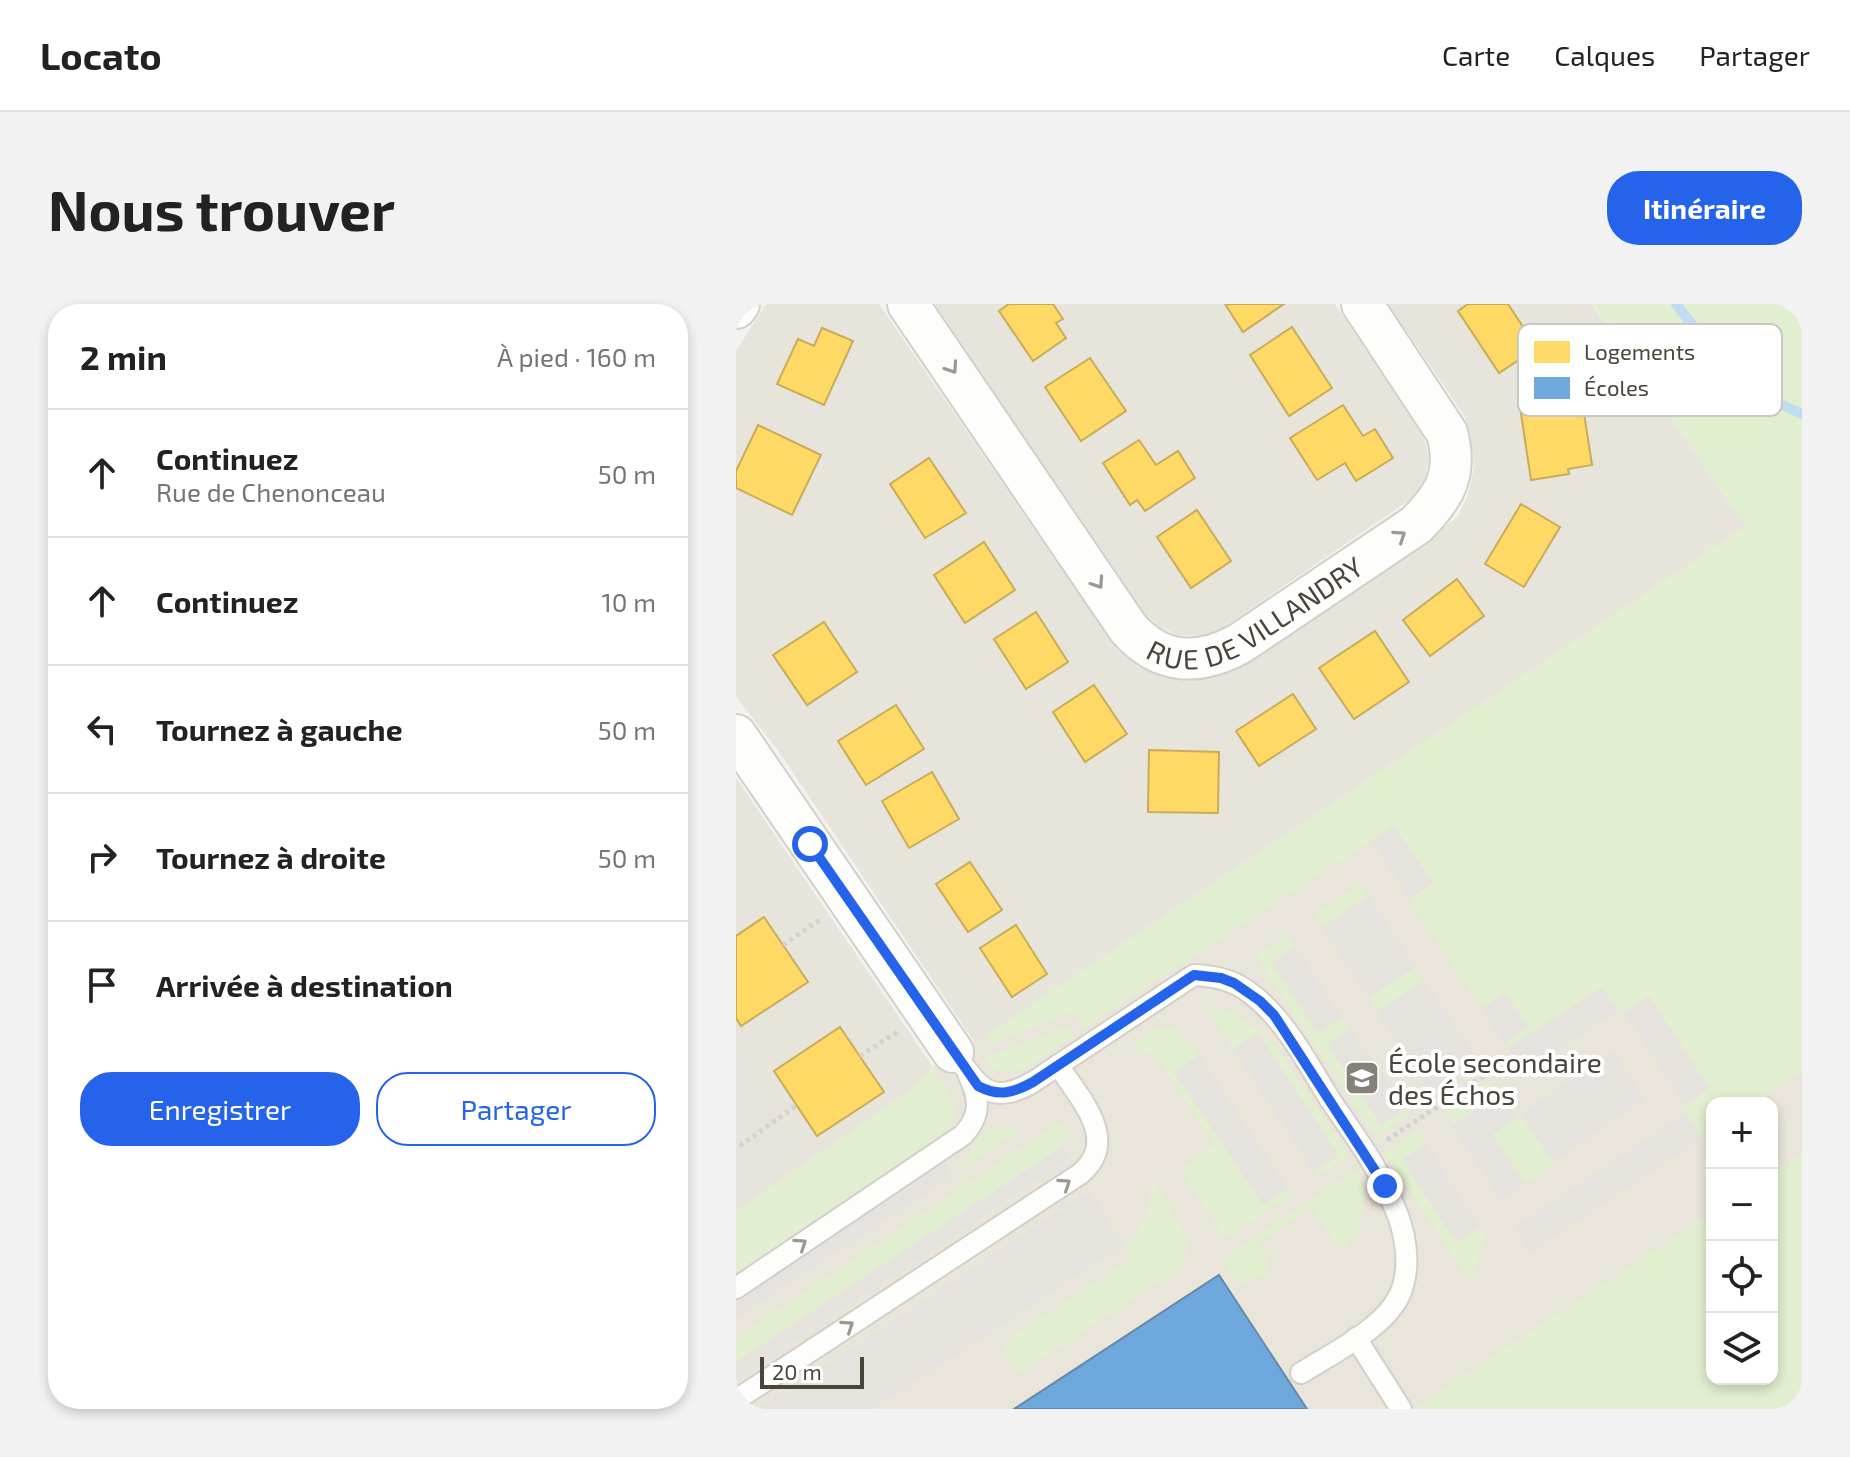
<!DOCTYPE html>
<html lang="fr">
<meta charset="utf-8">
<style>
:root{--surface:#fff;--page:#f2f2f2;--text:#222;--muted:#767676;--line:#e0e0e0;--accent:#2563eb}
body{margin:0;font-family:"Exo 2",sans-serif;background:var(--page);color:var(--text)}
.controls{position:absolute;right:24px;bottom:24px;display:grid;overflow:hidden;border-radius:16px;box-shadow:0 4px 12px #0003}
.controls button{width:72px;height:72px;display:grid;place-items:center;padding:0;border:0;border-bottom:2px solid var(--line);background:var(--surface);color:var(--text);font:40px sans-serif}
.scale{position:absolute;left:24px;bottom:20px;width:104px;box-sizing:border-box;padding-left:8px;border:4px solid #4b4439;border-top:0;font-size:22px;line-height:28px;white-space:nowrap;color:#4b4439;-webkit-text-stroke:6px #fff;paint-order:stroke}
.stop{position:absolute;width:24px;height:24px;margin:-18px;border:6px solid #2563eb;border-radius:50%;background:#fff}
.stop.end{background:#2563eb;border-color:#fff;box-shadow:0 2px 8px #0008}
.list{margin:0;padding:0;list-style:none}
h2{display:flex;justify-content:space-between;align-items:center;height:104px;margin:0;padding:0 32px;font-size:34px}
h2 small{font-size:26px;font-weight:400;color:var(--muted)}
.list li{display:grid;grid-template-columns:52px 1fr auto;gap:24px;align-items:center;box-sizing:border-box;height:128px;padding:0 32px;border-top:2px solid var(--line)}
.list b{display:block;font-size:30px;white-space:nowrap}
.list p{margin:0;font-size:26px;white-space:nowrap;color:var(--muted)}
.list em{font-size:26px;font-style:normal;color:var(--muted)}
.actions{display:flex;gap:16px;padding:24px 32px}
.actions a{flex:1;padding:18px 0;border:2px solid var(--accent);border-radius:32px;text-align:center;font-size:28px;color:var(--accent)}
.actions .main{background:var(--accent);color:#fff}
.icon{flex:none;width:44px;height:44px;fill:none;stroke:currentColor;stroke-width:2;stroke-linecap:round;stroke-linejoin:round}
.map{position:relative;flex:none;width:1066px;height:1105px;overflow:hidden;border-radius:32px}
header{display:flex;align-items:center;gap:48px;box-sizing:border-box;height:112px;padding:0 40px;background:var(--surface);border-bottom:2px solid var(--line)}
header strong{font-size:38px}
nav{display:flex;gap:44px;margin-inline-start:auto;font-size:28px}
.intro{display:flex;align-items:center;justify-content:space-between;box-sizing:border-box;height:192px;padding:0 48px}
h1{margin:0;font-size:56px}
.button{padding:20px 36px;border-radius:32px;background:var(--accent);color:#fff;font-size:28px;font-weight:700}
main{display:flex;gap:48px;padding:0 48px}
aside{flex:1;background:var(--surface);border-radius:32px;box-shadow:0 4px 12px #0003}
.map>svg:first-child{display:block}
.residential{fill:#e7e4dc}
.education{fill:#eae5da;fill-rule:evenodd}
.green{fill:#e1eecf}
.parking{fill:#e6e3df}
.homes{fill:#ffd966;stroke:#c9ac58;stroke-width:2}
.schools{fill:#6fa8dc;stroke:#648aab;stroke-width:2}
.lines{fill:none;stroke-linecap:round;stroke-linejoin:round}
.stream{stroke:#c0ddf1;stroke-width:10}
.service-casing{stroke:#d2d0cb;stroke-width:24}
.minor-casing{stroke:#d2d0cb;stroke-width:44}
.path{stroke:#d3d2cc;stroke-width:5;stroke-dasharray:4 4;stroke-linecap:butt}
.service{stroke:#fdfdfc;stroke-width:20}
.minor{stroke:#fdfdfc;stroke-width:40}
.oneway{stroke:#9b9791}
.route{stroke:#2563eb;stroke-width:10}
.labels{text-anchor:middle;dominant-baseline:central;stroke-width:8;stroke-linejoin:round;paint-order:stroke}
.street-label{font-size:28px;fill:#4b4439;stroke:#fff}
.poi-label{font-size:28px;fill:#4b4439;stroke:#fff;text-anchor:start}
.key{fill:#fff;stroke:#c9c7c4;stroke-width:2}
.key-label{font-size:22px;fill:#4b4439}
</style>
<header>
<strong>Locato</strong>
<nav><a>Carte</a><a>Calques</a><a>Partager</a></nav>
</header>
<div class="intro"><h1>Nous trouver</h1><a class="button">Itinéraire</a></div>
<main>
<aside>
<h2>2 min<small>À pied · 160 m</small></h2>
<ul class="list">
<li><svg class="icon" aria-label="ahead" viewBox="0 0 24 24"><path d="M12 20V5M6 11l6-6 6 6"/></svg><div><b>Continuez</b><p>Rue de Chenonceau</p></div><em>50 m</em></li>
<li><svg class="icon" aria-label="ahead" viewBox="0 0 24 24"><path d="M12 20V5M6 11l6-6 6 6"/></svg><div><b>Continuez</b></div><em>10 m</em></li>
<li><svg class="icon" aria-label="left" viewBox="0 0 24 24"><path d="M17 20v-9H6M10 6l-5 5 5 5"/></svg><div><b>Tournez à gauche</b></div><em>50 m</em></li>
<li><svg class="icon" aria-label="right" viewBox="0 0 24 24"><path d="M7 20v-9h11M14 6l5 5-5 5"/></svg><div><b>Tournez à droite</b></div><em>50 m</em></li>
<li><svg class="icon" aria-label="arrive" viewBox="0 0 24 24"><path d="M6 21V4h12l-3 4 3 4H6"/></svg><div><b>Arrivée à destination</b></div></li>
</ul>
<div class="actions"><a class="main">Enregistrer</a><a>Partager</a></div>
</aside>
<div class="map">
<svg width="1066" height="1105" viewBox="0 0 1066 1105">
<rect width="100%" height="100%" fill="#f4f2ee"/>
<g class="residential">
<path d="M 30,0 L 143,0 L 382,347 L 404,364 L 426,373 L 449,375 L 472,373 L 499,365 L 705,226 L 722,212 L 732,191 L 738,164 L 735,134 L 728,111 L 652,0 L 856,0 L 1010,222 L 239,739 L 41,445 L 0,393 L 0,47 Z"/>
<path d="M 199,0 L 599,0 L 686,128 L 693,154 L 688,179 L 672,197 L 488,323 L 469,332 L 441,331 L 423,322 L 405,307 Z"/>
<path d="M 0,474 L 197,763 L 175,786 L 0,907 Z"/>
</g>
<path class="education" d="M 670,450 L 1066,734 L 1066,1105 L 0,1105 L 0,907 L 175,786 L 197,763 L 249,732 ZM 976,799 L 1036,799 L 1036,1075 L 976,1075 Z"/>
<g class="green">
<path d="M 857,0 L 1066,0 L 1066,768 L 1019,799 L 976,799 L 976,827 L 966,834 L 948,804 L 973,784 L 913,692 L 888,708 L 882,707 L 866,683 L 774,743 L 771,743 L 771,737 L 792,723 L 769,690 L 749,703 L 743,701 L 675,599 L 674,595 L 697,579 L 658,522 L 347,725 L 336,708 L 253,741 L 249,732 L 1010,222 Z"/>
<path d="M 621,581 L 626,583 L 631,591 L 630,594 L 589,622 L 580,612 L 581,608 Z"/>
<path d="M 552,632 L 557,639 L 556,645 L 536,659 L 582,728 L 604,714 L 608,715 L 612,721 L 612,727 L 592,741 L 645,821 L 668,807 L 672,809 L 672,812 L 644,831 L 638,831 L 520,653 L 546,633 Z"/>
<path d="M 677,664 L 680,665 L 686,674 L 685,678 L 645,706 L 639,704 L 635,695 L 637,691 Z"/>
<path d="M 471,700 L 498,710 L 536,736 L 613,852 L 581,873 L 578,867 L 602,850 L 522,729 L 497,745 L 470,703 Z"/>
<path d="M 331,723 L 338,732 C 315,747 270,790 248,754 Z"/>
<path d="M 437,724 L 451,734 L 463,751 L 438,768 L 527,900 L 552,884 L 556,890 L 494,932 L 487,932 L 444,865 L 479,841 L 416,747 L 405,754 L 396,740 L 420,725 Z"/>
<path d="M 197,763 C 210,784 228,803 212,827 L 0,969 L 0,907 L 175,786 Z"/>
<path d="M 752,779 L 756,780 L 761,792 L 719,820 L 710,809 L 711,805 Z"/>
<path d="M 780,815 L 788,815 L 817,858 L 816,862 L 789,880 L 756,830 Z"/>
<path d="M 324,818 L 331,831 L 328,841 L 0,1058 L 0,1034 Z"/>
<path d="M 257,823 L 288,823 L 226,865 C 237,849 238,829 257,823 Z"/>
<path d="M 678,827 L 684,829 L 689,841 L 667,856 L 721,937 L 745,924 L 751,932 L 734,978 L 648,848 Z"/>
<path d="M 1066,849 L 1066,1105 L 677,1105 L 976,908 L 976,1075 L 1036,1075 L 1036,869 Z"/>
<path d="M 621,866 C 634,896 630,926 604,947 L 576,903 L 523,939 L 533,960 L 531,968 L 512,980 L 501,977 L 488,959 L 490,952 Z"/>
<path d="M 416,874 L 450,932 C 453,948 449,957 438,968 L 284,1069 L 265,1039 L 396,954 L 388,941 L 404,930 L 401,926 L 413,903 Z"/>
</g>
<g class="parking">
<path d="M 658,522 L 697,579 L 674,595 L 635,537 Z"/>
<path d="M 633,592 L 680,663 L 632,694 L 585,624 Z"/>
<path d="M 560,643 L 606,713 L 582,729 L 536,659 Z"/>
<path d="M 689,677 L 742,756 L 693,787 L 640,708 Z"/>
<path d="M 866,683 L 882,707 L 789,769 L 772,744 Z"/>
<path d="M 769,689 L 792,723 L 768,739 L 745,705 Z"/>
<path d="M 913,692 L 973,784 L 949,801 L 888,708 Z"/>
<path d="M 615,725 L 668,805 L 645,821 L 591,740 Z"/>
<path d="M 522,729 L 603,851 L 578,867 L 497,745 Z"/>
<path d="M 878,747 L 910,795 L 817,858 L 785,810 Z"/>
<path d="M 463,751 L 552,884 L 527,901 L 438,768 Z"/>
<path d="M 0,757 L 58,838 L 20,865 L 28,874 L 0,894 Z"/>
<path d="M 764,790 L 780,815 L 756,831 L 789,880 L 765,895 L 716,822 Z"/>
<path d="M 949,808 L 966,834 L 794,949 L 777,924 Z"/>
<path d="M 690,840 L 744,922 L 720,938 L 666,856 Z"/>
<path d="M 328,841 L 336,853 L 0,1075 L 0,1058 Z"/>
<path d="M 208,860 L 216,872 L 0,1015 L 0,997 Z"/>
<path d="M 354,887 L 388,941 L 137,1105 L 22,1105 Z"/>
</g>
<g class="homes">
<path d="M 273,0 L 317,0 L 327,15 L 320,19 L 330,34 L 297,57 L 263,7 Z"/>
<path d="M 489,0 L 548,0 L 507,28 Z"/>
<path d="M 732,0 L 772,0 L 801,44 L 763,69 L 722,7 Z"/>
<path d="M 556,23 L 596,84 L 553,112 L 514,51 Z"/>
<path d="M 86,24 L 117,37 L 88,101 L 41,80 L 62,35 L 78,42 Z"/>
<path d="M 354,54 L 390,107 L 345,137 L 309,83 Z"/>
<path d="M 828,89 L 831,111 L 848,109 L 856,161 L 832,165 L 833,170 L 795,176 L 783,96 Z"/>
<path d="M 607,101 L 627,132 L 639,125 L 657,154 L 620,177 L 609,159 L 581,176 L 554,134 Z"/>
<path d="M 22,121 L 85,151 L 56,211 L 0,184 L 0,167 Z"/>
<path d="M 403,136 L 420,161 L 442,147 L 459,174 L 409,207 L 401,196 L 394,201 L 367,159 Z"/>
<path d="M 193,154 L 230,209 L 189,234 L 154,180 Z"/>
<path d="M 785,200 L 824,223 L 788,283 L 749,260 Z"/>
<path d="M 461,206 L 495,257 L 455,284 L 421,233 Z"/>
<path d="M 248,238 L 279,286 L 229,319 L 198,271 Z"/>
<path d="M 721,275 L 748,312 L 694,352 L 667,316 Z"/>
<path d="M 300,308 L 332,358 L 290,385 L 258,335 Z"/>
<path d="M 88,318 L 121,368 L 71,401 L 37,351 Z"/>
<path d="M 639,327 L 673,378 L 618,415 L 583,364 Z"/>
<path d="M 358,381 L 391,430 L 349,458 L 317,408 Z"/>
<path d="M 557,390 L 580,425 L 523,462 L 500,427 Z"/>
<path d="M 160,401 L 188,445 L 130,481 L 102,437 Z"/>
<path d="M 413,446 L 483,448 L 482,509 L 412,508 Z"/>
<path d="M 196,468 L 223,515 L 173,544 L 146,497 Z"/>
<path d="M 234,558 L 266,606 L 232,628 L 200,580 Z"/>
<path d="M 28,613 L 72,678 L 5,722 L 0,714 L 0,632 Z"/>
<path d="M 280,621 L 311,670 L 276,693 L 244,644 Z"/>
<path d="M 104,723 L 148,788 L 81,832 L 38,767 Z"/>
</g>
<path class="schools" d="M 483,971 L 571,1105 L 278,1105 Z"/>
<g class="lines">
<path class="stream" d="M 940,0 L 993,68 L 1010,84 L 1066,110"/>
<g class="service-casing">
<g id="service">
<path d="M 217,748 C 243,781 252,804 297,778 L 458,671 C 477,672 494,675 510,686 C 548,712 571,759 595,797 C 618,831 643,864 658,902 C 669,926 675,959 666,985 C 654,1022 596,1049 565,1069"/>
<path d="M 0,984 L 227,831 C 245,812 244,795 233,772"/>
<path d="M 620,1034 L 665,1105"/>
<path d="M 0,1096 L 344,870 C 385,836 343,794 322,761"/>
</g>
</g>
<g class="minor-casing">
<g id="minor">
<path id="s1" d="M 172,0 L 392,324 C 424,361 462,362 503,340 L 680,221 C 709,192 722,170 711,129 L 626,0"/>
<path d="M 0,4 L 3,0"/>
<path d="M 0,431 L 217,748"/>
</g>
</g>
<g class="path">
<path d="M 47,641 L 85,615"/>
<path d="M 124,752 L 161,728"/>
<path d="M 651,836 L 764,761"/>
<path d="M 4,842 L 61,801"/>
</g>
<use href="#service" class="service"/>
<use href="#minor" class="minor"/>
</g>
<defs><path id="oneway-chevron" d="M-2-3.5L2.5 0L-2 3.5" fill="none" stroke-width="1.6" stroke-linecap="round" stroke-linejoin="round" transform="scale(2)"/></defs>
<g class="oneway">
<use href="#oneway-chevron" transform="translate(216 64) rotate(56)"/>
<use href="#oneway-chevron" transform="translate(664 232) rotate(-34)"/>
<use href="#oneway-chevron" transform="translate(362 279) rotate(56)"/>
<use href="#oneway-chevron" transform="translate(329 880) rotate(-34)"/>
<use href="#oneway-chevron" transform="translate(65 940) rotate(-34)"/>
<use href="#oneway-chevron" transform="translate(112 1022) rotate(-34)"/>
</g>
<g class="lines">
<path class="route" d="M 74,540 L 242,782 C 263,793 277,789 297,778 L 458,671 L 485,674 L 498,679 L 524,697 L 538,711 L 649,882"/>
</g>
<defs>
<g id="school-square" transform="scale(1.8)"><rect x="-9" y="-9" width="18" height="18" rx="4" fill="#868178" stroke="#fff"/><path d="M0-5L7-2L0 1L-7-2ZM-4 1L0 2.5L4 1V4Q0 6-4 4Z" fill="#fff"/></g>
</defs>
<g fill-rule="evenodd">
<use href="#school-square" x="626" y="774"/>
</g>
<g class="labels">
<g class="street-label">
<text stroke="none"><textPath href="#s1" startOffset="540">RUE DE VILLANDRY</textPath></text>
</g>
<g class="poi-label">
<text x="652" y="758">École secondaire<tspan x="652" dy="32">des Échos</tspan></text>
</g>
</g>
<rect x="782" y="20" width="264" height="92" rx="12" class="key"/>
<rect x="798" y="37" width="36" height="22" fill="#ffd966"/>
<rect x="798" y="73" width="36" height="22" fill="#6fa8dc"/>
<g class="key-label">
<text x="848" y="56">Logements</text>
<text x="848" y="92">Écoles</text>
</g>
</svg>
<div class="controls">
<button>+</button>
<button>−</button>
<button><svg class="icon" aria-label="locate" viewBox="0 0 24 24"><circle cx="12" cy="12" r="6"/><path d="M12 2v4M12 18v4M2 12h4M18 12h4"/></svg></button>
<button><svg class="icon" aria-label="layers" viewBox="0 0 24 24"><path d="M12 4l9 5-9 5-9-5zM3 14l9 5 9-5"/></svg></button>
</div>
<div class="scale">20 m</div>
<div class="stop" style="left:74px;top:540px"></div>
<div class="stop end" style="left:649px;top:882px"></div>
</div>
</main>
